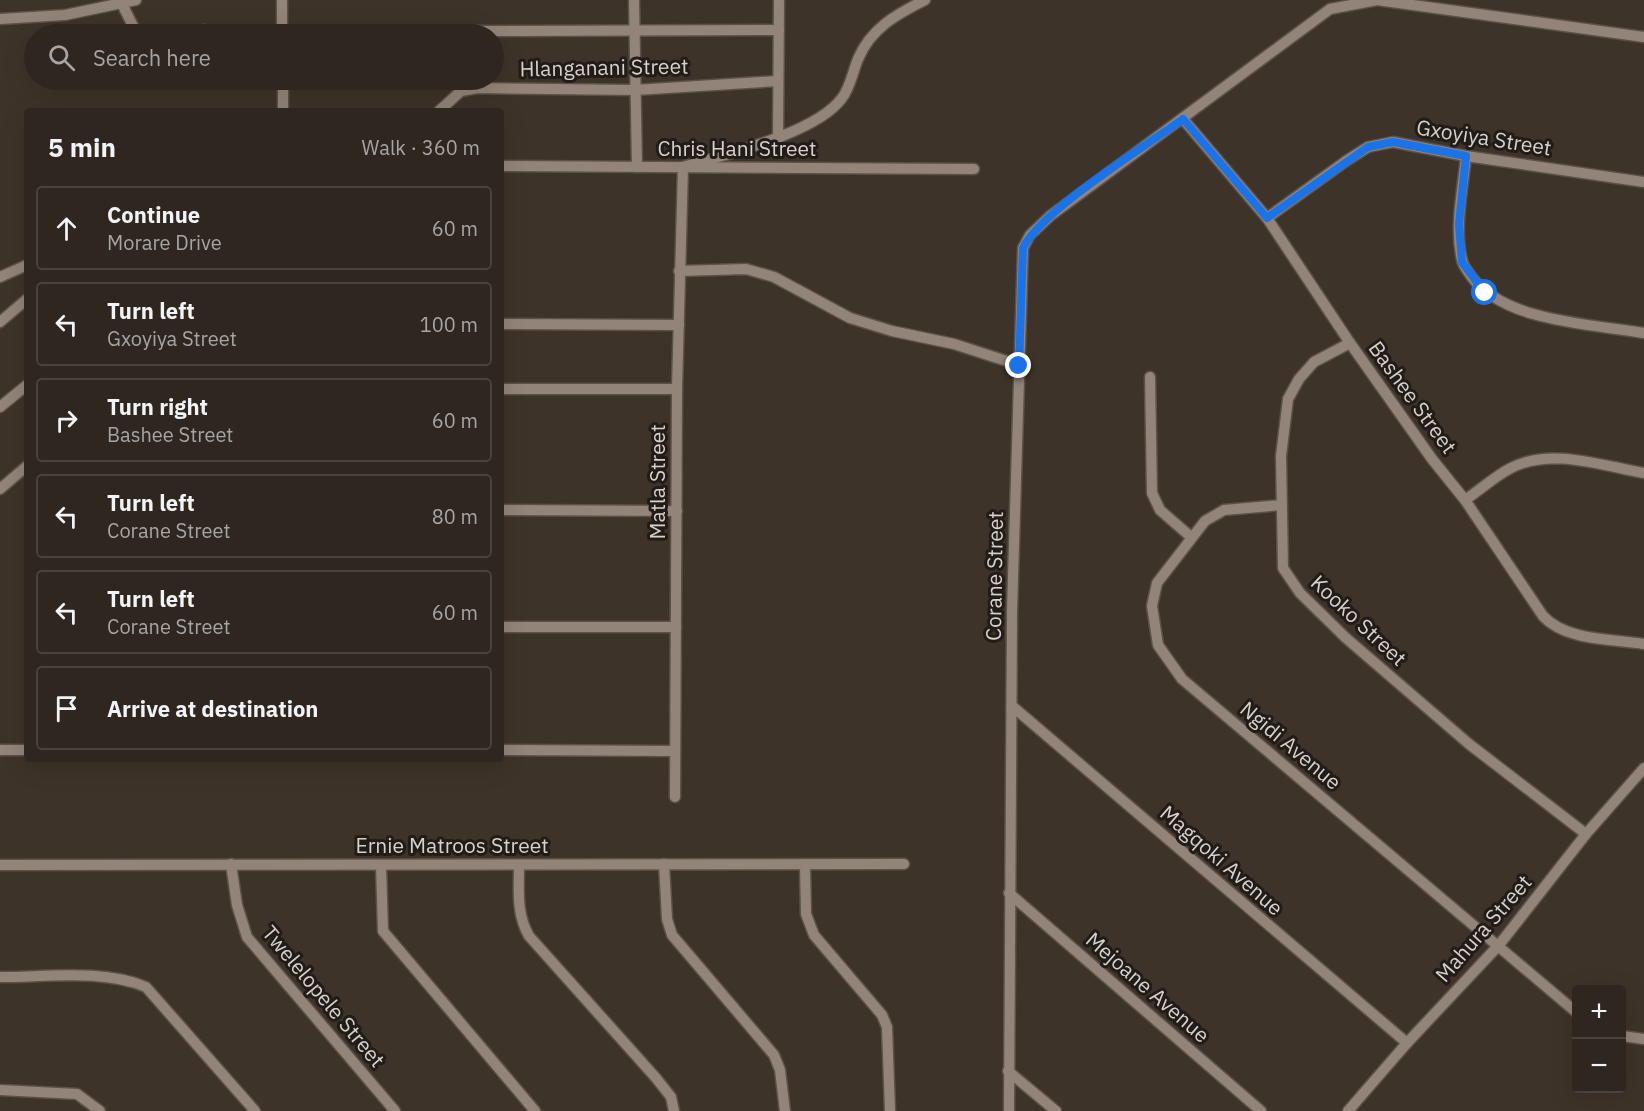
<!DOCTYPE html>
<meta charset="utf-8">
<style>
:root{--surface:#2e261f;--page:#3a322c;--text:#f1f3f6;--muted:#a7a5a4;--line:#49433d}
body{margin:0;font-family:"IBM Plex Sans",sans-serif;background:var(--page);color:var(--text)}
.controls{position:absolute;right:18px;bottom:18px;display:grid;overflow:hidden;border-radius:6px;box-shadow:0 6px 24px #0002}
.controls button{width:54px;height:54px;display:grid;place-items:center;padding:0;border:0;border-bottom:2px solid var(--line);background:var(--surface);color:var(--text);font:30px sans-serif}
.stop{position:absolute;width:18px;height:18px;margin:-14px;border:4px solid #1a73e8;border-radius:50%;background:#fff}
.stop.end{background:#1a73e8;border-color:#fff;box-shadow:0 2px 6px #0008}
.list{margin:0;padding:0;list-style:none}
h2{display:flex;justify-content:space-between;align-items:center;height:78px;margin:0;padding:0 24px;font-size:26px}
h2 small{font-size:20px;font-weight:400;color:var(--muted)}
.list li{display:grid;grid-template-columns:39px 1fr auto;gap:18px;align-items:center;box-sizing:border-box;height:84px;margin:0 12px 12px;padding:0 12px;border:2px solid var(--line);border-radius:6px}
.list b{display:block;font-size:22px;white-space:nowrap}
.list p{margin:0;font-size:20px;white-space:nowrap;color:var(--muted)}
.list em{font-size:20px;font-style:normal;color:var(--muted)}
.icon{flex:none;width:33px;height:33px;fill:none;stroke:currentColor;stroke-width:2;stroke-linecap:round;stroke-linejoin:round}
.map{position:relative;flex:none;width:1644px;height:1111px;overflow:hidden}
.search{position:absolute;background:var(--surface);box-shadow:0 6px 24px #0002;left:24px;top:24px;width:480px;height:66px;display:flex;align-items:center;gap:15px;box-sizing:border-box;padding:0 21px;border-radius:33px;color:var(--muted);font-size:22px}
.panel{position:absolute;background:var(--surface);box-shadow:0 6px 24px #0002;left:24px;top:108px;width:480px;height:654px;border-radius:6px}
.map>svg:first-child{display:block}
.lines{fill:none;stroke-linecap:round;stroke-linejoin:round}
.minor-casing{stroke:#5b5148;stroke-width:13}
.minor{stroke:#928478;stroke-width:10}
.route{stroke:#1a73e8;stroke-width:8}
.labels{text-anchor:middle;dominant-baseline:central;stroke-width:6;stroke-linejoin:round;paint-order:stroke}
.street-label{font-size:21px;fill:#d8d0ca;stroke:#211c17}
</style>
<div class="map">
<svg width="1644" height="1111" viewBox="0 0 1644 1111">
<rect width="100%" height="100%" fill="#3e3329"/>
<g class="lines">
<g class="minor-casing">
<g id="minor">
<path d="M 120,0 L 134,28 L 143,34"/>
<path d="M 282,0 L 282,34"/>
<path d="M 634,0 L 637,167"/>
<path d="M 0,19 L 65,15 L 136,0"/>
<path d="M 478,31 L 779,30"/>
<path d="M 183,34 L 205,30 L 222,34"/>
<path d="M 283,80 L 283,111"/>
<path d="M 439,111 L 461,91 L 478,88 L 635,90 L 778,81"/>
<path d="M 1183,119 L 1267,218 L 1350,343 L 1432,459 L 1465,500 L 1543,616 C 1566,641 1612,639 1644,644"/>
<path d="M 778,139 L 779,0"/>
<path d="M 1466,156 C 1463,189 1454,227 1462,260 C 1463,266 1468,271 1471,276 C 1504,322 1591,324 1644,333"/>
<path d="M 501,166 L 974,169"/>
<path d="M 1267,218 L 1346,161 L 1368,147 L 1393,142 L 1466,156 L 1644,182"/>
<path d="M 679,271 L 746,269 L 774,277 L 850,318 L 892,331 L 954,344 L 1019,365"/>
<path d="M 0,277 L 27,265"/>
<path d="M 0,322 L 27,299"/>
<path d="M 501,324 L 679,325"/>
<path d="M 1350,343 L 1314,362 L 1299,379 L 1288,399 L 1281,456 L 1283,568 L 1300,593 L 1346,638 L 1469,744 L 1586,834"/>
<path d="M 1150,377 L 1152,493 L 1160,510 L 1191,537"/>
<path d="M 501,389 L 677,389"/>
<path d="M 0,407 L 27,385"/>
<path d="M 0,489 L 27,466"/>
<path d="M 1465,500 C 1480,490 1495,476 1511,468 C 1551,447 1602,466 1644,473"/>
<path d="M 1282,505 L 1224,510 L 1205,521 L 1157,583 L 1152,606 L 1158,645 L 1182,679 L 1576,1012"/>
<path d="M 501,510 L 677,511"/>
<path d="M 501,627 L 676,627"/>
<path d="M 1012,706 L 1407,1043"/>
<path d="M 0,750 L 27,750"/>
<path d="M 501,750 L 675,751"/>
<path d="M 675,797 L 677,389 L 683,167 C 724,155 817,133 842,98 C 850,88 853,71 858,59 C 871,28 897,14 925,0"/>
<path d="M 231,864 L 237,905 L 247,937 L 395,1111"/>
<path d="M 664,864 L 667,919 L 672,935 L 774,1055 L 780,1070 L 785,1111"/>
<path d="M 0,865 L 904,864"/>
<path d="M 381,865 L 383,931 L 535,1111"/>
<path d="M 519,865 C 519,889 516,914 529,936 L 656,1078 L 671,1097 L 674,1111"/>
<path d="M 805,866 L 806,914 L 814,935 L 882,1015 L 887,1027 L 890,1111"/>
<path d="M 1009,893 L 1261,1111"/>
<path d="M 0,977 C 47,977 103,969 146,987 L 255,1111"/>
<path d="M 1622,1036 L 1644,1039"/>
<path d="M 1008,1071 L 1056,1111"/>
<path d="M 0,1090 L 77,1094 L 100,1111"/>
<path d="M 1009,1111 L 1012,611 L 1023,248 L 1030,235 L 1050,216 L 1330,9 L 1377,0 L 1644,37"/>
<path d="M 1348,1111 L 1407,1043 L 1499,945 L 1586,834 L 1644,768"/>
</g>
</g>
<use href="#minor" class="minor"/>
</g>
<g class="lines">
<path class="route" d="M 1019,366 L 1023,248 C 1043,209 1143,148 1183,119 L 1267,218 L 1368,147 L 1393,142 L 1466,156 L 1459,224 L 1462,262 L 1485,293"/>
</g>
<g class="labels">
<g class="street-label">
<text transform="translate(604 67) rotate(-1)">Hlanganani Street</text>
<text transform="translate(1484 137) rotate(9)">Gxoyiya Street</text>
<text x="737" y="148">Chris Hani Street</text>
<text transform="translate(1413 397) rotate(54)">Bashee Street</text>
<text transform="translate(657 482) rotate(-90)">Matla Street</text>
<text transform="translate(994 576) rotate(-89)">Corane Street</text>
<text transform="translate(1359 620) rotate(43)">Kooko Street</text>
<text transform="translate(1291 745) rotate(40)">Ngidi Avenue</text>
<text x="452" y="845">Ernie Matroos Street</text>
<text transform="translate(1222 860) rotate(41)">Magqoki Avenue</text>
<text transform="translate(1483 928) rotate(-49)">Mahura Street</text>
<text transform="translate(1148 987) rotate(41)">Mejoane Avenue</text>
<text transform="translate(324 996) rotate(50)">Twelelopele Street</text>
</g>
</g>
</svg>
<div class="controls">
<button>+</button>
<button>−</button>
</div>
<div class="stop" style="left:1485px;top:293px"></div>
<div class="stop end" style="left:1019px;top:366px"></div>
<div class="search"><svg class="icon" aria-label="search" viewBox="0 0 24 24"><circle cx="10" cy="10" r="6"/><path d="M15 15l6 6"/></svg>Search here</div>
<section class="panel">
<h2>5 min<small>Walk · 360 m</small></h2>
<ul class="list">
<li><svg class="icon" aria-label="ahead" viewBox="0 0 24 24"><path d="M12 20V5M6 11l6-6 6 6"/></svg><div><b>Continue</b><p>Morare Drive</p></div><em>60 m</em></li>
<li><svg class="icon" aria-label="left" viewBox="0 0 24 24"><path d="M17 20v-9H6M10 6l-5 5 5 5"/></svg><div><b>Turn left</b><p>Gxoyiya Street</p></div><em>100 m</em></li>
<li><svg class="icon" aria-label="right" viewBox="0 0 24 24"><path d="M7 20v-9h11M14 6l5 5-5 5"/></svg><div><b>Turn right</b><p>Bashee Street</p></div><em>60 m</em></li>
<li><svg class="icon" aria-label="left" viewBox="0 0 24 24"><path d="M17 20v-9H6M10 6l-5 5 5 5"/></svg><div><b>Turn left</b><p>Corane Street</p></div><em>80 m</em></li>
<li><svg class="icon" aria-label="left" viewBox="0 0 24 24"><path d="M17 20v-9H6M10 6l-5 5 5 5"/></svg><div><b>Turn left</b><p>Corane Street</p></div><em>60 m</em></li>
<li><svg class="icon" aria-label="arrive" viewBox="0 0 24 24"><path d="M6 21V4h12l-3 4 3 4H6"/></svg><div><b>Arrive at destination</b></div></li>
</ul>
</section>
</div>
